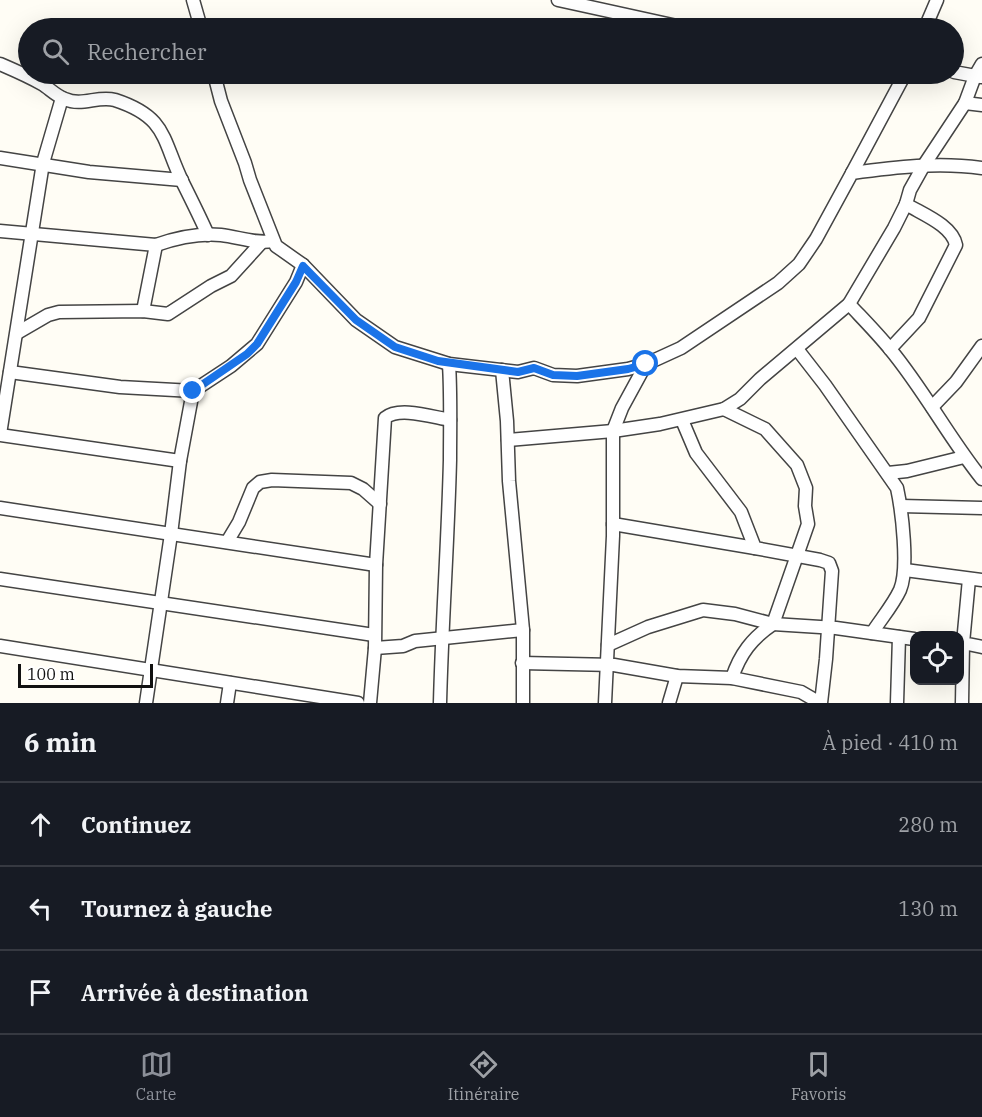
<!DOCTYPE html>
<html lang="fr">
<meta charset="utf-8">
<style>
:root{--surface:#171b24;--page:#20242c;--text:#f1f3f6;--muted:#9ea1a6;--line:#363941;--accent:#8c9099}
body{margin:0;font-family:"IBM Plex Serif",serif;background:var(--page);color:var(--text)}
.controls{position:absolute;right:18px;bottom:18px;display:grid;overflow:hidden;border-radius:12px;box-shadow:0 6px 24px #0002}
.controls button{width:54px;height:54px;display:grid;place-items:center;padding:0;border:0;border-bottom:2px solid var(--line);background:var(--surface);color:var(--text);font:30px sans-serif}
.scale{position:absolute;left:18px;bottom:15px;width:135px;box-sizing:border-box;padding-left:6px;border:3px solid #111;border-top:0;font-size:16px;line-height:21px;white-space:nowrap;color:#111;-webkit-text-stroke:4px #fff;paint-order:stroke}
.stop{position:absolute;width:18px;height:18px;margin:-14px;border:4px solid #1a73e8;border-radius:50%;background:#fff}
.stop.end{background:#1a73e8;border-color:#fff;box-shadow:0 2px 6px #0008}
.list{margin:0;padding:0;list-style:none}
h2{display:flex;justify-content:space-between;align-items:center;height:78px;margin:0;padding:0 24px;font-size:26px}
h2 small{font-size:20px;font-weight:400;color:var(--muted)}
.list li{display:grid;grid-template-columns:39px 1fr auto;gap:18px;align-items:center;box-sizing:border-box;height:84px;padding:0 24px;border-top:2px solid var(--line)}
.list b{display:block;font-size:22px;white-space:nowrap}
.list em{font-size:20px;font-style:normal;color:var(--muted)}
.icon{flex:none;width:33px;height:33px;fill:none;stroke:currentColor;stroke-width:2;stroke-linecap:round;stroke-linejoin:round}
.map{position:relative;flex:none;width:982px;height:703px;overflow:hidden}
.search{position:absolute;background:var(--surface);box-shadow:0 6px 24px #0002;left:18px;right:18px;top:18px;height:66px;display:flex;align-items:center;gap:15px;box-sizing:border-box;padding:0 21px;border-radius:33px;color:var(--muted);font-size:22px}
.sheet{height:330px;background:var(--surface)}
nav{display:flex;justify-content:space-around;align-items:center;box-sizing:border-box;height:84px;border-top:2px solid var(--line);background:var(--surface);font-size:16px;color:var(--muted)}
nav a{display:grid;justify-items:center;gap:3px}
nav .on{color:var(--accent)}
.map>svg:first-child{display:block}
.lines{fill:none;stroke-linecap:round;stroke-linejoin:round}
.minor-casing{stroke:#444;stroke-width:15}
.minor{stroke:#fff;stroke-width:12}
.route{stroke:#1a73e8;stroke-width:8}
</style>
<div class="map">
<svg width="982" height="703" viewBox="0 0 982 703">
<rect width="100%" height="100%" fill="#fffdf5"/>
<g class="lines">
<g class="minor-casing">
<g id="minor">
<path d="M 193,0 L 201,28"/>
<path d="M 558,0 L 686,28"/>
<path d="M 925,28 L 937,0"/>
<path d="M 0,64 C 14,70 28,76 42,84 C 49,88 56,96 65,99 C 82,107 98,95 115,100 C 167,117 162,139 182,181 C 191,199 200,217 208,235"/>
<path d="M 954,72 L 981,77"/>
<path d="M 214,74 L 221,101 L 245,163 L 250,180 L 276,246 L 303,265 L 356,320 L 395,347 L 449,364 L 518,372 L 534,368 L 553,375 L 577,376 L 628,369 L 646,364 L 681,348 L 778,283 L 799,264 L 816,239 L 852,173 C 896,167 938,162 982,168"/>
<path d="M 965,103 L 982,105"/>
<path d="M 0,158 L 89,172 L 182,180"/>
<path d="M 852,173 L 905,74"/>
<path d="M 0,231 L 156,245 C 176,238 200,233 221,235 C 239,237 255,244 273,241"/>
<path d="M 849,304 C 863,319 877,333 890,349 C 924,390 949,438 982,479"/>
<path d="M 143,311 L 156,245"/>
<path d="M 17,333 L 48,315 L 59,312 L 143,311 L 168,314 L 211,286 L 231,276 L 261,243"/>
<path d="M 797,349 L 825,385 L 897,488 C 902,511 909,569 900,590 C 893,605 881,619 872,633"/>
<path d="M 890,349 L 919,318 L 956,245 C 952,225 922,214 906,204"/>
<path d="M 502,370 L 507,421 L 509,481 L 523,630 L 523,703"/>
<path d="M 10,372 L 120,387 L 193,391 L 231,366 L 257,344 L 296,282 L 303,265"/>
<path d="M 932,407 L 956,382 L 982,346"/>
<path d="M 724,409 L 765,429 L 797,465 L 806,488 L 805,506 L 808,524 L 773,624 C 752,638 740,654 732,678"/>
<path d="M 682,420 L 696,453 L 741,512 L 755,548 L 820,560 L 829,563 L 832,571 L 826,659 L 821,703"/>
<path d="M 0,434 L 43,163 L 62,98"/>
<path d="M 0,435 L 180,461"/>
<path d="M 508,440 L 613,431 L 660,424 L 724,409 L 740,399 L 760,379 L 849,304 L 894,228 L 906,204 L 910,190 L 924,165 L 965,103 L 975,76 L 982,64"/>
<path d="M 888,473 L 907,471 L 964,457"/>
<path d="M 901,506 L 982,508"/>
<path d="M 0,508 L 376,565"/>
<path d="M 613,524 L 755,548"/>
<path d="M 227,542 L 239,522 L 253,488 L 260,482 L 272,480 L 351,483 L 363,489 L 380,504"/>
<path d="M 905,570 L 982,580"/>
<path d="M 0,579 L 374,635"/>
<path d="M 969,579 L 963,643 L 982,647"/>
<path d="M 960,642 L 963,643 L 962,703"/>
<path d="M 608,645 L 648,627 L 703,610 L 735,614 L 773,624 L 836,628 L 914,639"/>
<path d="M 0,646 L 358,703"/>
<path d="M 375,648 L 403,646 L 415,641 L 523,630"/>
<path d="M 522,663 L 614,665 L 677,676 L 732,678 L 801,692 L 820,703"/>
<path d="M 146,703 L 171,534 L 180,461 L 193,391"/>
<path d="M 227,703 L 230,683"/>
<path d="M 370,703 L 375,648 L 376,565 L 385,418 C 399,406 432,417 450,420"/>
<path d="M 440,703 C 442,622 448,541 450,460 C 450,428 451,396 449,364"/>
<path d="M 605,703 L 613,536 L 613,431 L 622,408 L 646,364"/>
<path d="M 669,703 L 677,676"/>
<path d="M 897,703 L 899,637"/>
</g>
</g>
<use href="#minor" class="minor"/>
</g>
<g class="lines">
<path class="route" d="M 193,391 L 247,354 L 257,344 L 296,282 L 303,266 L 356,320 L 395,347 L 438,361 L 518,372 L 534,368 L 553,375 L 577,376 L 628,369 L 646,364"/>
</g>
</svg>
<div class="controls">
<button><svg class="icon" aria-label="locate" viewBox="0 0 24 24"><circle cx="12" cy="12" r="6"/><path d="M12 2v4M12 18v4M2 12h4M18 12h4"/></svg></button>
</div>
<div class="scale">100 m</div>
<div class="stop" style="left:646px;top:364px"></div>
<div class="stop end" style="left:193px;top:391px"></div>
<div class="search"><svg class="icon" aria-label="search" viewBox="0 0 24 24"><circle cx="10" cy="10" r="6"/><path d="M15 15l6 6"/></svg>Rechercher</div>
</div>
<section class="sheet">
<h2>6 min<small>À pied · 410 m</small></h2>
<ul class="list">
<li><svg class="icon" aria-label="ahead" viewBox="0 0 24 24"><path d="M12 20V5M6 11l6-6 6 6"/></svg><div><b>Continuez</b></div><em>280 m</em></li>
<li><svg class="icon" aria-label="left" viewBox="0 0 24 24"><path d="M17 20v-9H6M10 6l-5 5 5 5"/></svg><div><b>Tournez à gauche</b></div><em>130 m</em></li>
<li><svg class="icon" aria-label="arrive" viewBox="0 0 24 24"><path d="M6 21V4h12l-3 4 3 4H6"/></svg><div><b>Arrivée à destination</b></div></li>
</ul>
</section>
<nav>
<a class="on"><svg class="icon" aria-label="map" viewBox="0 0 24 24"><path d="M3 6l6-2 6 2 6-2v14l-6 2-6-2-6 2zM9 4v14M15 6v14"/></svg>Carte</a>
<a><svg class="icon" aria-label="directions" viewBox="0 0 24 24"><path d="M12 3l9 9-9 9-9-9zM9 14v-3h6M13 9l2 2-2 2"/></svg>Itinéraire</a>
<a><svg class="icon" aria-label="saved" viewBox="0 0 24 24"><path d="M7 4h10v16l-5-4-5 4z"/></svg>Favoris</a>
</nav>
